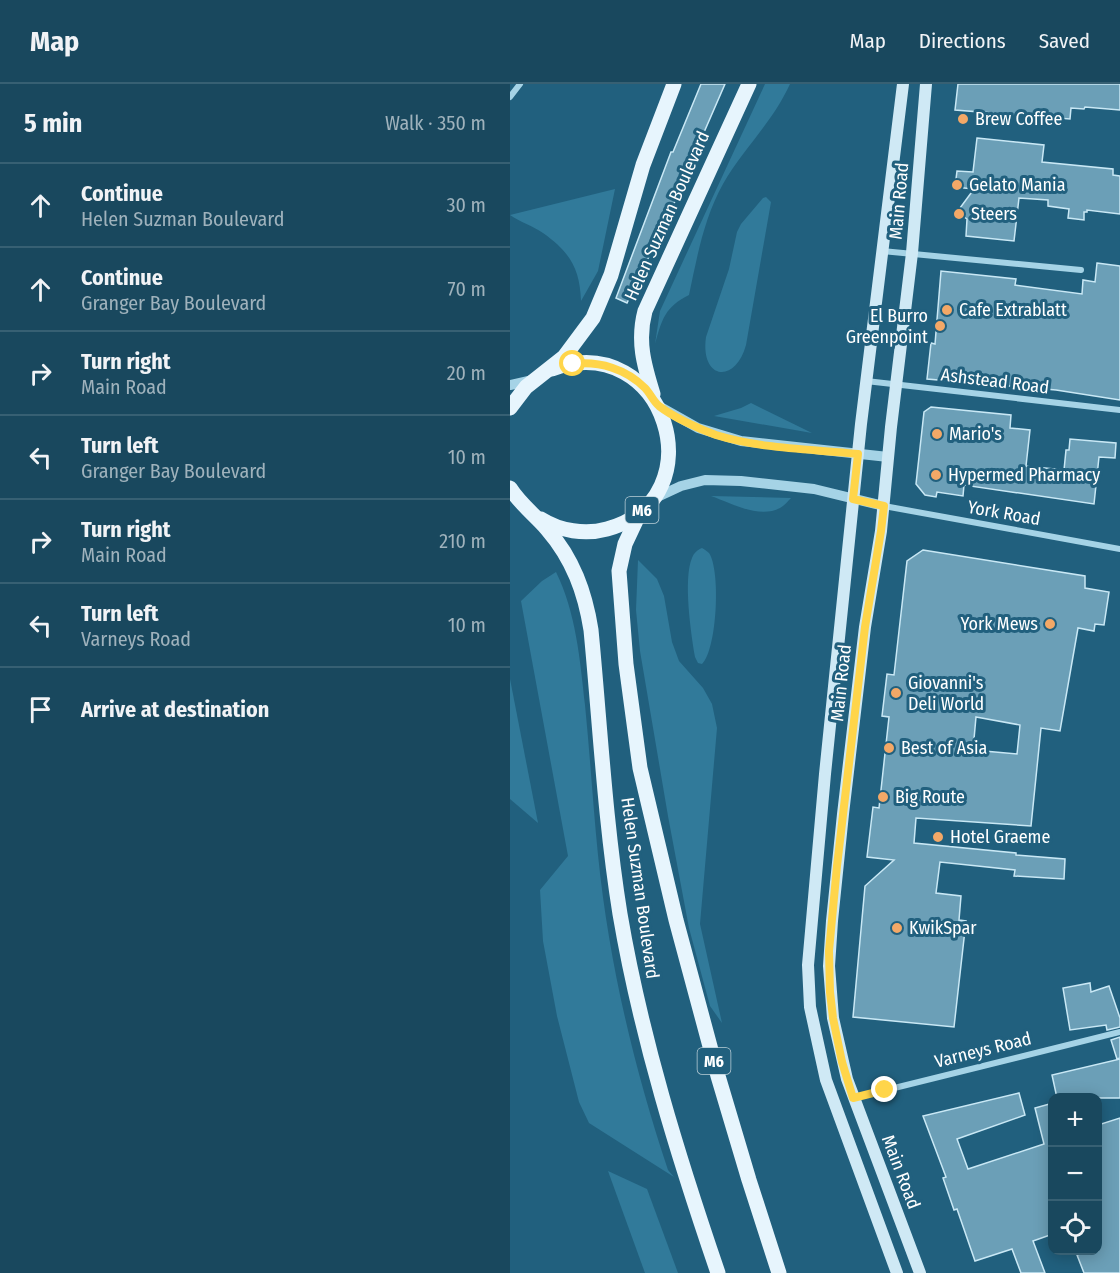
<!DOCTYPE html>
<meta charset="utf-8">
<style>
:root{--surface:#19485e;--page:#265267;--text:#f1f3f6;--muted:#9fb2bc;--line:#376073}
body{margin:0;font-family:"Fira Sans Condensed",sans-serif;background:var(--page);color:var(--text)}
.controls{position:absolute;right:18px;bottom:18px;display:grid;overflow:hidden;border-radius:12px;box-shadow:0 3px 15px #0003}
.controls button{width:54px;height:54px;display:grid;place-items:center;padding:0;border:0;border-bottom:2px solid var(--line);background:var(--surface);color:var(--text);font:30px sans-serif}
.stop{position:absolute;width:18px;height:18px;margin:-14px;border:4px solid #ffd54a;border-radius:50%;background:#fff}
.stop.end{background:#ffd54a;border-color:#fff;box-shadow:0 2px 6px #0008}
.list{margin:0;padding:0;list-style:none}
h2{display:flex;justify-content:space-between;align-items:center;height:78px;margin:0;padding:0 24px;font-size:26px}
h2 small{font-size:20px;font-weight:400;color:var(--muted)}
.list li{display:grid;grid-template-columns:39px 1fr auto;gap:18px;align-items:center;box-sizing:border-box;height:84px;padding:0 24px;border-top:2px solid var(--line)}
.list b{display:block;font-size:22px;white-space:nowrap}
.list p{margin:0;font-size:20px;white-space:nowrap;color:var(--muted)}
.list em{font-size:20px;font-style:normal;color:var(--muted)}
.icon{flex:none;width:33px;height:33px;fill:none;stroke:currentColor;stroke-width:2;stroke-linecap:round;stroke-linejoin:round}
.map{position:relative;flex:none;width:610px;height:1189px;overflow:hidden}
header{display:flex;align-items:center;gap:36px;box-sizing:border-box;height:84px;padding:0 30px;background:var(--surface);border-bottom:2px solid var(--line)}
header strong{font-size:28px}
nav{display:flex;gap:33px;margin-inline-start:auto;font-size:21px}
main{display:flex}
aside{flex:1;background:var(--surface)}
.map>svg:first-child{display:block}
.green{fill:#317a9a}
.building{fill:#6b9fb7;stroke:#c9e8f5;stroke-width:1.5;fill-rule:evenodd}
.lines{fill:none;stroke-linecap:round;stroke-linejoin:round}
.minor{stroke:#a5d3e6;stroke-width:6}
.tertiary{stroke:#a5d3e6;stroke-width:10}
.secondary{stroke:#cfe9f5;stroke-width:12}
.primary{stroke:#e7f5fd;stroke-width:15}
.route{stroke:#ffd54a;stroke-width:8}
.poi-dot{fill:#f3a867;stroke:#21607e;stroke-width:2}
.labels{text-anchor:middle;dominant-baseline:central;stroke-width:6;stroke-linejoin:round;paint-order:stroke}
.shield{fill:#21607e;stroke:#bccfd8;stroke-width:1.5}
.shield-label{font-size:16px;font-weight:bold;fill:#fff}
.poi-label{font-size:18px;fill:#fff;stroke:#21607e;text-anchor:start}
.street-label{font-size:18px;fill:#fff;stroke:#21607e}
</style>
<header>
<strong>Map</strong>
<nav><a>Map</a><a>Directions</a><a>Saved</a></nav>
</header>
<main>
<aside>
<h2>5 min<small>Walk · 350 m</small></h2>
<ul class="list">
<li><svg class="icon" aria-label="ahead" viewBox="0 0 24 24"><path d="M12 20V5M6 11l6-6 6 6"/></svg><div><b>Continue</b><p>Helen Suzman Boulevard</p></div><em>30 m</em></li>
<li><svg class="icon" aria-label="ahead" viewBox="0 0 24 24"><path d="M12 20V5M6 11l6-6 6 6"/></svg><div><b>Continue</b><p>Granger Bay Boulevard</p></div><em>70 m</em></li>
<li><svg class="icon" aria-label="right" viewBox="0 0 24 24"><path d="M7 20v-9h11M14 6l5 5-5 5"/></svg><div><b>Turn right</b><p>Main Road</p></div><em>20 m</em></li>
<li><svg class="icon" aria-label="left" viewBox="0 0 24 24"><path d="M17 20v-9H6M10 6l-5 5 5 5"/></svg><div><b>Turn left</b><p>Granger Bay Boulevard</p></div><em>10 m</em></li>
<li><svg class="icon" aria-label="right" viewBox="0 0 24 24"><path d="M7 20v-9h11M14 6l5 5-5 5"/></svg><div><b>Turn right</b><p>Main Road</p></div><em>210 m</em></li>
<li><svg class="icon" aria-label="left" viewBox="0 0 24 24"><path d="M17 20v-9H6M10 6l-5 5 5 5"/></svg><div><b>Turn left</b><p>Varneys Road</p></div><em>10 m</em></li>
<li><svg class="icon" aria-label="arrive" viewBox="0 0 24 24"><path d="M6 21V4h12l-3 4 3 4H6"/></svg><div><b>Arrive at destination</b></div></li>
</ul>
</aside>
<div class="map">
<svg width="610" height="1189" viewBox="0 0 610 1189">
<rect width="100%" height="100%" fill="#21607e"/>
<g class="green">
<path d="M 255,0 L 280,0 C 262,39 234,64 213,100 C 194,134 187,173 179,211 C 155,223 152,235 145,260 L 150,227 Z"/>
<path d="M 105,105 L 88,187 L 71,217 C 70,185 60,168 33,149 C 23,142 10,138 0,131 Z"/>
<path d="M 256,113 L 261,118 L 236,261 C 225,301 190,295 196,253 L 219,185 L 227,148 L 231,140 L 253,114 Z"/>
<path d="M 241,319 L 302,349 L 204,332 L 231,324 Z"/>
<path d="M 201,412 L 281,414 C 278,417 274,422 270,424 C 249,435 221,419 201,412 Z"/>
<path d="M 192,464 C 195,466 197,467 199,469 C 211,487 207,566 192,580 L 188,579 L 185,573 C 181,550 173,495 182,474 C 184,469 187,466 192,464 Z"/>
<path d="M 128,476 L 147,495 L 154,512 L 162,558 L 169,577 L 193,604 L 202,620 L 207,644 L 190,840 L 212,939 L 200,922 L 179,844 L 158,732 L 130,567 L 126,526 Z"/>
<path d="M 46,488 C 66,529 70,575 75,621 C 80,671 83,721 88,771 C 99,879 124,984 158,1086 L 164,1093 L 79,1039 L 69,1018 L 47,932 L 33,857 L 30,806 L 58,772 L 11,517 L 32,497 Z"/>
<path d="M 0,595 L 28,739 L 0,715 Z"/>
<path d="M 98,1087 L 137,1105 L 168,1189 L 135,1189 Z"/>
</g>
<g class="building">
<path d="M 191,0 L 215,0 L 182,76 L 184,77 L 117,219 L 106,214 L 161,68 L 163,68 Z"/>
<path d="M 448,0 L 610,0 L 610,26 L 575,23 L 574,25 L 561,24 L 560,35 L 445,26 Z"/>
<path d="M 467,54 L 534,61 L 532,78 L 603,85 L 603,91 L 610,92 L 610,130 L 577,126 L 577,128 L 574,128 L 574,136 L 558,134 L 559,125 L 538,122 L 538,116 L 509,114 L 504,157 L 456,152 L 457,135 L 447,128 L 464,105 L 445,103 L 447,87 L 463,88 Z"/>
<path d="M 587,179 L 610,182 L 610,316 L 546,306 L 417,295 L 421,259 L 425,260 L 431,187 L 506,195 L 505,201 L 572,210 L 573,196 L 585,198 Z"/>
<path d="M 421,323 L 501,331 L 500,344 L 520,346 L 516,382 L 554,386 L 556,366 L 559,366 L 560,355 L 606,359 L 605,374 L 589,373 L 584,420 L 454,401 L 453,412 L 427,408 L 426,413 L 415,411 L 406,400 L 414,328 Z"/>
<path d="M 413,466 L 575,492 L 575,504 L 599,508 L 594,541 L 585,540 L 584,547 L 568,544 L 550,647 L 531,644 L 521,742 L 406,734 L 404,759 L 506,769 L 506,771 L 555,775 L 554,795 L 504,792 L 505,786 L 430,778 L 426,809 L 451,812 L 449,836 L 456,837 L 444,943 L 343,933 L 355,802 L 384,776 L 357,773 L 363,723 L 369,724 L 379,633 L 372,632 L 377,590 L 384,591 L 397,477 ZM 466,633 L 510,641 L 507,670 L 463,666 Z"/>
<path d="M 580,899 L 581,908 L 599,902 L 610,934 L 610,943 L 597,946 L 596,941 L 560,946 L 553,904 Z"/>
<path d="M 610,953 L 610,974 L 607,975 L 601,956 Z"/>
<path d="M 610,975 L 610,1014 L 547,1014 L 542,991 Z"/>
<path d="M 509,1009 L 515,1031 L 447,1055 L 458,1085 L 534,1060 L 525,1024 L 543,1019 L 543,1150 L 523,1157 L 535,1189 L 511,1189 L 502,1165 L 465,1177 L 447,1125 L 444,1126 L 433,1094 L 436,1093 L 413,1032 Z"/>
<path d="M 610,1034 L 610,1189 L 574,1189 L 567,1171 L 580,1167 L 588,1167 L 588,1041 Z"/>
</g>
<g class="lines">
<g class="minor">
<path d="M 0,13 L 10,0"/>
<path d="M 372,167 L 571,186"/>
<path d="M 356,297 L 610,326"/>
<path d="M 374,422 L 610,465"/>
<path d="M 344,1014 L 610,948"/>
</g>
<g class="tertiary">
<path d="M 0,301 L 23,296"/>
<path d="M 147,321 L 188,344 L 231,357 L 378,373"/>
<path d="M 143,415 L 171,402 L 195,396 L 231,397 L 304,405 L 374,422"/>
</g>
<g class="secondary">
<path d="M 387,1189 L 316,996 L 300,923 L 298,881 L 315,690 L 351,340 L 393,0"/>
<path d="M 410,1189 L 337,995 L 323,934 L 319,882 L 322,837 L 333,730 L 355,543 L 371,447 L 381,343 L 402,169 L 416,0"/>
</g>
<g class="primary">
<path d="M 143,310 C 134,281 127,257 135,227 L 239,0"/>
<path d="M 0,324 L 16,303 L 54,273 L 83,234 L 101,191 L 133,81 L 164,0"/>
<path d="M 0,404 C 10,420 25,431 37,445 C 63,475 75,508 81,546 C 90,640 95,737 110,830 C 131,953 168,1072 208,1189"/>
<path d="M 131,426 L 115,460 L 109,487 L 116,580 L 130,684 L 166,836 L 208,992 L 239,1096 L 269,1189"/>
<path d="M 31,435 C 50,447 75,451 97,445 C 208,415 156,244 42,285"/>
</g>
</g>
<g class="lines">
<path class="route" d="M 63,280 C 90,277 116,285 135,304 C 140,309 143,317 149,322 C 163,333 189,345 206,351 C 251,365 302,365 348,370 L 343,415 L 374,422 L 371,447 L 355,543 L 327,782 L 319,867 L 320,908 L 323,934 L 332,978 L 343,1014 L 375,1006"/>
</g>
<g class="poi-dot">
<circle cx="453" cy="35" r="6"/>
<circle cx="447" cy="101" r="6"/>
<circle cx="449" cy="130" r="6"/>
<circle cx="437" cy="226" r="6"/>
<circle cx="430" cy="242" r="6"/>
<circle cx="427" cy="350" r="6"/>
<circle cx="426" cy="391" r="6"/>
<circle cx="540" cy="540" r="6"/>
<circle cx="386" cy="609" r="6"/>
<circle cx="379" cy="664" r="6"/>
<circle cx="373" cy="713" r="6"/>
<circle cx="428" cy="753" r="6"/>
<circle cx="387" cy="844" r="6"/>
</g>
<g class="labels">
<g class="shield">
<rect x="115.5" y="413" width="33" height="26" rx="4.5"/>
<rect x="187.5" y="964" width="33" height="26" rx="4.5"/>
</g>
<g class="shield-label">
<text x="132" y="426">M6</text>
<text x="204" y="977">M6</text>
</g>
<g class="poi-label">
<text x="465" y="35">Brew Coffee</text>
<text x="459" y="101">Gelato Mania</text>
<text x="461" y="130">Steers</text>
<text x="449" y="226">Cafe Extrablatt</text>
<text x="418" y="232" text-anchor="end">El Burro<tspan x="418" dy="21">Greenpoint</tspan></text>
<text x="439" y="350">Mario's</text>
<text x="438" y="391">Hypermed Pharmacy</text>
<text x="528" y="540" text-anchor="end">York Mews</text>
<text x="398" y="599">Giovanni's<tspan x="398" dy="21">Deli World</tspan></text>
<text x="391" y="664">Best of Asia</text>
<text x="385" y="713">Big Route</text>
<text x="440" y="753">Hotel Graeme</text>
<text x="399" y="844">KwikSpar</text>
</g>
<g class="street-label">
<text transform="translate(389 117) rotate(-85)">Main Road</text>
<text transform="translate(157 132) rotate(-66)">Helen Suzman Boulevard</text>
<text transform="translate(485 297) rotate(7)">Ashstead Road</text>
<text transform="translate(494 429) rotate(10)">York Road</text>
<text transform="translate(331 599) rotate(-84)">Main Road</text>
<text transform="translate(130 804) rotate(82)">Helen Suzman Boulevard</text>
<text transform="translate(473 966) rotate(-14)">Varneys Road</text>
<text transform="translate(391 1088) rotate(69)">Main Road</text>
</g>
</g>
</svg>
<div class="controls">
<button>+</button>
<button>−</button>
<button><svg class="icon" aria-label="locate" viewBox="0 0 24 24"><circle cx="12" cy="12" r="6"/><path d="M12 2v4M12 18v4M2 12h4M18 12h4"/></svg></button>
</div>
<div class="stop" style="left:63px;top:280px"></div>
<div class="stop end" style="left:375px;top:1006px"></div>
</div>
</main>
